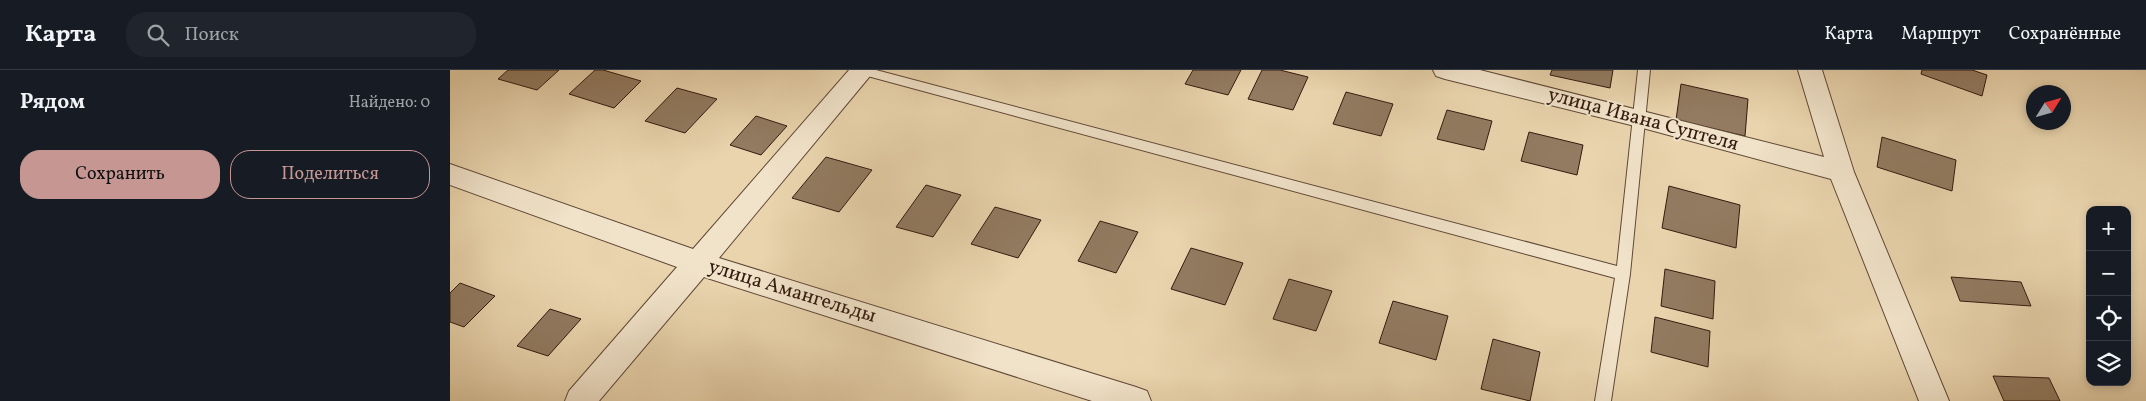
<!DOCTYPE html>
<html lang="ru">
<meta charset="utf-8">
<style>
:root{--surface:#171b24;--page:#20242c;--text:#f1f3f6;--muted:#9ea1a6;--line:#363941;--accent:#c59692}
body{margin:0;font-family:Vollkorn,serif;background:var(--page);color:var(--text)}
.controls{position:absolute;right:15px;bottom:15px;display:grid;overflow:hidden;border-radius:10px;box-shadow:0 2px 8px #0003}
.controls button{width:45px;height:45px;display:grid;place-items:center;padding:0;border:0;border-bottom:1px solid var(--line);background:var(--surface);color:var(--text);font:25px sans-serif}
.compass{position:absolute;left:1576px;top:15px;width:45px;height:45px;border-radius:50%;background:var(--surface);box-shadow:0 2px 8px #0003;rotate:53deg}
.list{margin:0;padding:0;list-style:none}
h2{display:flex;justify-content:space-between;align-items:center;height:65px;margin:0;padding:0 20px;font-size:21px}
h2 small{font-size:16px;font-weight:400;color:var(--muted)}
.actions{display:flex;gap:10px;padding:15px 20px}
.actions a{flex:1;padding:11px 0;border:1px solid var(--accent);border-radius:20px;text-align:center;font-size:18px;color:var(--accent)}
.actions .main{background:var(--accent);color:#111}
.icon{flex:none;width:28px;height:28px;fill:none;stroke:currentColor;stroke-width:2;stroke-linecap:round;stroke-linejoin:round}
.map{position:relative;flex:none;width:1696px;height:331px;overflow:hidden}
header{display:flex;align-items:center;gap:30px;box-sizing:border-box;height:70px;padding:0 25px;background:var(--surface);border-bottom:1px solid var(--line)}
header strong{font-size:24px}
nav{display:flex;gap:28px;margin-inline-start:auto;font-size:18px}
.search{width:350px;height:45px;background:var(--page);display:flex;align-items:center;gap:12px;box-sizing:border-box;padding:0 18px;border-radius:20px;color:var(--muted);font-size:19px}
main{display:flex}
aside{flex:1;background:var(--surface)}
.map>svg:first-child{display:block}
.building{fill:#927b61;stroke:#331a0f}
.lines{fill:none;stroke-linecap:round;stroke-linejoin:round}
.lane-casing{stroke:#604836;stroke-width:2}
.street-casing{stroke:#604836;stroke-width:2}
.lane{fill:#f1e3ca;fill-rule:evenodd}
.street{fill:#f1e3ca;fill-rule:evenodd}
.labels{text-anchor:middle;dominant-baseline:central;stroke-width:4;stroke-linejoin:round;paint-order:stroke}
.street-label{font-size:20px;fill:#331a0f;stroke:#f1e3ca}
</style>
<header>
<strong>Карта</strong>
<div class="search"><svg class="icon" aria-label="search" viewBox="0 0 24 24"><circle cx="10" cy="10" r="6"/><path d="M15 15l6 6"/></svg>Поиск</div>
<nav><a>Карта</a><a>Маршрут</a><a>Сохранённые</a></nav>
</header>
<main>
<aside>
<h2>Рядом<small>Найдено: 0</small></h2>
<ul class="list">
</ul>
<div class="actions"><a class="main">Сохранить</a><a>Поделиться</a></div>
</aside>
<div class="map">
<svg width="1696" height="331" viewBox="0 0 1696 331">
<rect width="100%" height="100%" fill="#e9d4ad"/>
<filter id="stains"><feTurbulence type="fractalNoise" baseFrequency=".004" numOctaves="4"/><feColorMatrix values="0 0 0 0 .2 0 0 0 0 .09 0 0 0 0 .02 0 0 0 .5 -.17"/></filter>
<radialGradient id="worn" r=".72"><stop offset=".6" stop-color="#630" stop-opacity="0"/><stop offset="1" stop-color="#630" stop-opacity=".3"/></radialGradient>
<g class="building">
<path d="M 58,0 L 109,0 L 87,20 L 48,9 Z"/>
<path d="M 145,0 L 153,0 L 191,11 L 164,38 L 119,24 Z"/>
<path d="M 743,0 L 791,0 L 778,25 L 735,14 Z"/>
<path d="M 812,0 L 830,0 L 858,7 L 843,40 L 798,29 Z"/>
<path d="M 1102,0 L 1163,0 L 1160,18 L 1100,5 Z"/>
<path d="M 1472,0 L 1522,0 L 1537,5 L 1532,26 L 1471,4 Z"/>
<path d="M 1231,14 L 1298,29 L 1295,66 L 1226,50 Z"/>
<path d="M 227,18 L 267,29 L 235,63 L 195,51 Z"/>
<path d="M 896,22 L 943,34 L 931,66 L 883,54 Z"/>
<path d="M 997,40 L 1042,51 L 1034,80 L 987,69 Z"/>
<path d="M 306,46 L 337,56 L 311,85 L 280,75 Z"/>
<path d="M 1079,62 L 1133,75 L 1127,105 L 1071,91 Z"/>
<path d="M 1432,67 L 1506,90 L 1502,121 L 1427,97 Z"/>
<path d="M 376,87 L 422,100 L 389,142 L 342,128 Z"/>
<path d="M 476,115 L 511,125 L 483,167 L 446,157 Z"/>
<path d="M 1219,116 L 1290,135 L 1286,178 L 1212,158 Z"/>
<path d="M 545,137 L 591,150 L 568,188 L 521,174 Z"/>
<path d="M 650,151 L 688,162 L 666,203 L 628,191 Z"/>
<path d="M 741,178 L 793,193 L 775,235 L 721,219 Z"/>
<path d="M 1215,199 L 1265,211 L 1263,249 L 1211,236 Z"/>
<path d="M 1501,207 L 1571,212 L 1581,236 L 1510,231 Z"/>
<path d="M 839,209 L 882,221 L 866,261 L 823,249 Z"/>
<path d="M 10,213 L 45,226 L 14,257 L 0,252 L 0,223 Z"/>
<path d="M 943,231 L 998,246 L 986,290 L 929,273 Z"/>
<path d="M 100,239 L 131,249 L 98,286 L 67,276 Z"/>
<path d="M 1205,247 L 1260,261 L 1258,297 L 1201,282 Z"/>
<path d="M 1043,269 L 1090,282 L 1080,331 L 1031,319 Z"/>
<path d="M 1543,306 L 1599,308 L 1610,331 L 1554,331 Z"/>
</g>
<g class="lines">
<g class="lane-casing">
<path id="lane" d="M 404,0 L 426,0 L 1167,196 L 1188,0 L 1200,0 L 1180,204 L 1161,331 L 1145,331 L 1165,208 L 410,4 Z"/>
</g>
<g class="street-casing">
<g id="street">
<path d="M 399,0 L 425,0 L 269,188 L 686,317 L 697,321 L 701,331 L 642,331 L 254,207 L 149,331 L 115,331 L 119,321 L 227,197 L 0,115 L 0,94 L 243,179 Z"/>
<path d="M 983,0 L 1030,0 L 1374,87 L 1348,0 L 1372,0 L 1404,102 L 1499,331 L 1469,331 L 1381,109 L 1189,57 L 995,9 L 986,6 Z"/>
</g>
</g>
<use href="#lane" class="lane"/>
<use href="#street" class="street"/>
</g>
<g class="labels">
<g class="street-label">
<text transform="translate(1193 50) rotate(15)">улица Ивана Суптеля</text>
<text transform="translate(342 222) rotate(17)">улица Амангельды</text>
</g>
</g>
<rect width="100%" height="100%" filter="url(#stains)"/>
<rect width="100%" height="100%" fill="url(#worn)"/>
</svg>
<div class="controls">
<button>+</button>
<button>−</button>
<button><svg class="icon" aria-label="locate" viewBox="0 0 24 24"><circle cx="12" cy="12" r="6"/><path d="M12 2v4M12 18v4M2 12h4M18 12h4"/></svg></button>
<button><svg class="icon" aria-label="layers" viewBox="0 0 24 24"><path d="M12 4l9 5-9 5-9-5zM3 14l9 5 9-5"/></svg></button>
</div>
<svg class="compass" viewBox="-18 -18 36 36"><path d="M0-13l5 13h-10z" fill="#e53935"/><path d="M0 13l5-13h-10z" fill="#9ea1a6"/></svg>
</div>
</main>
